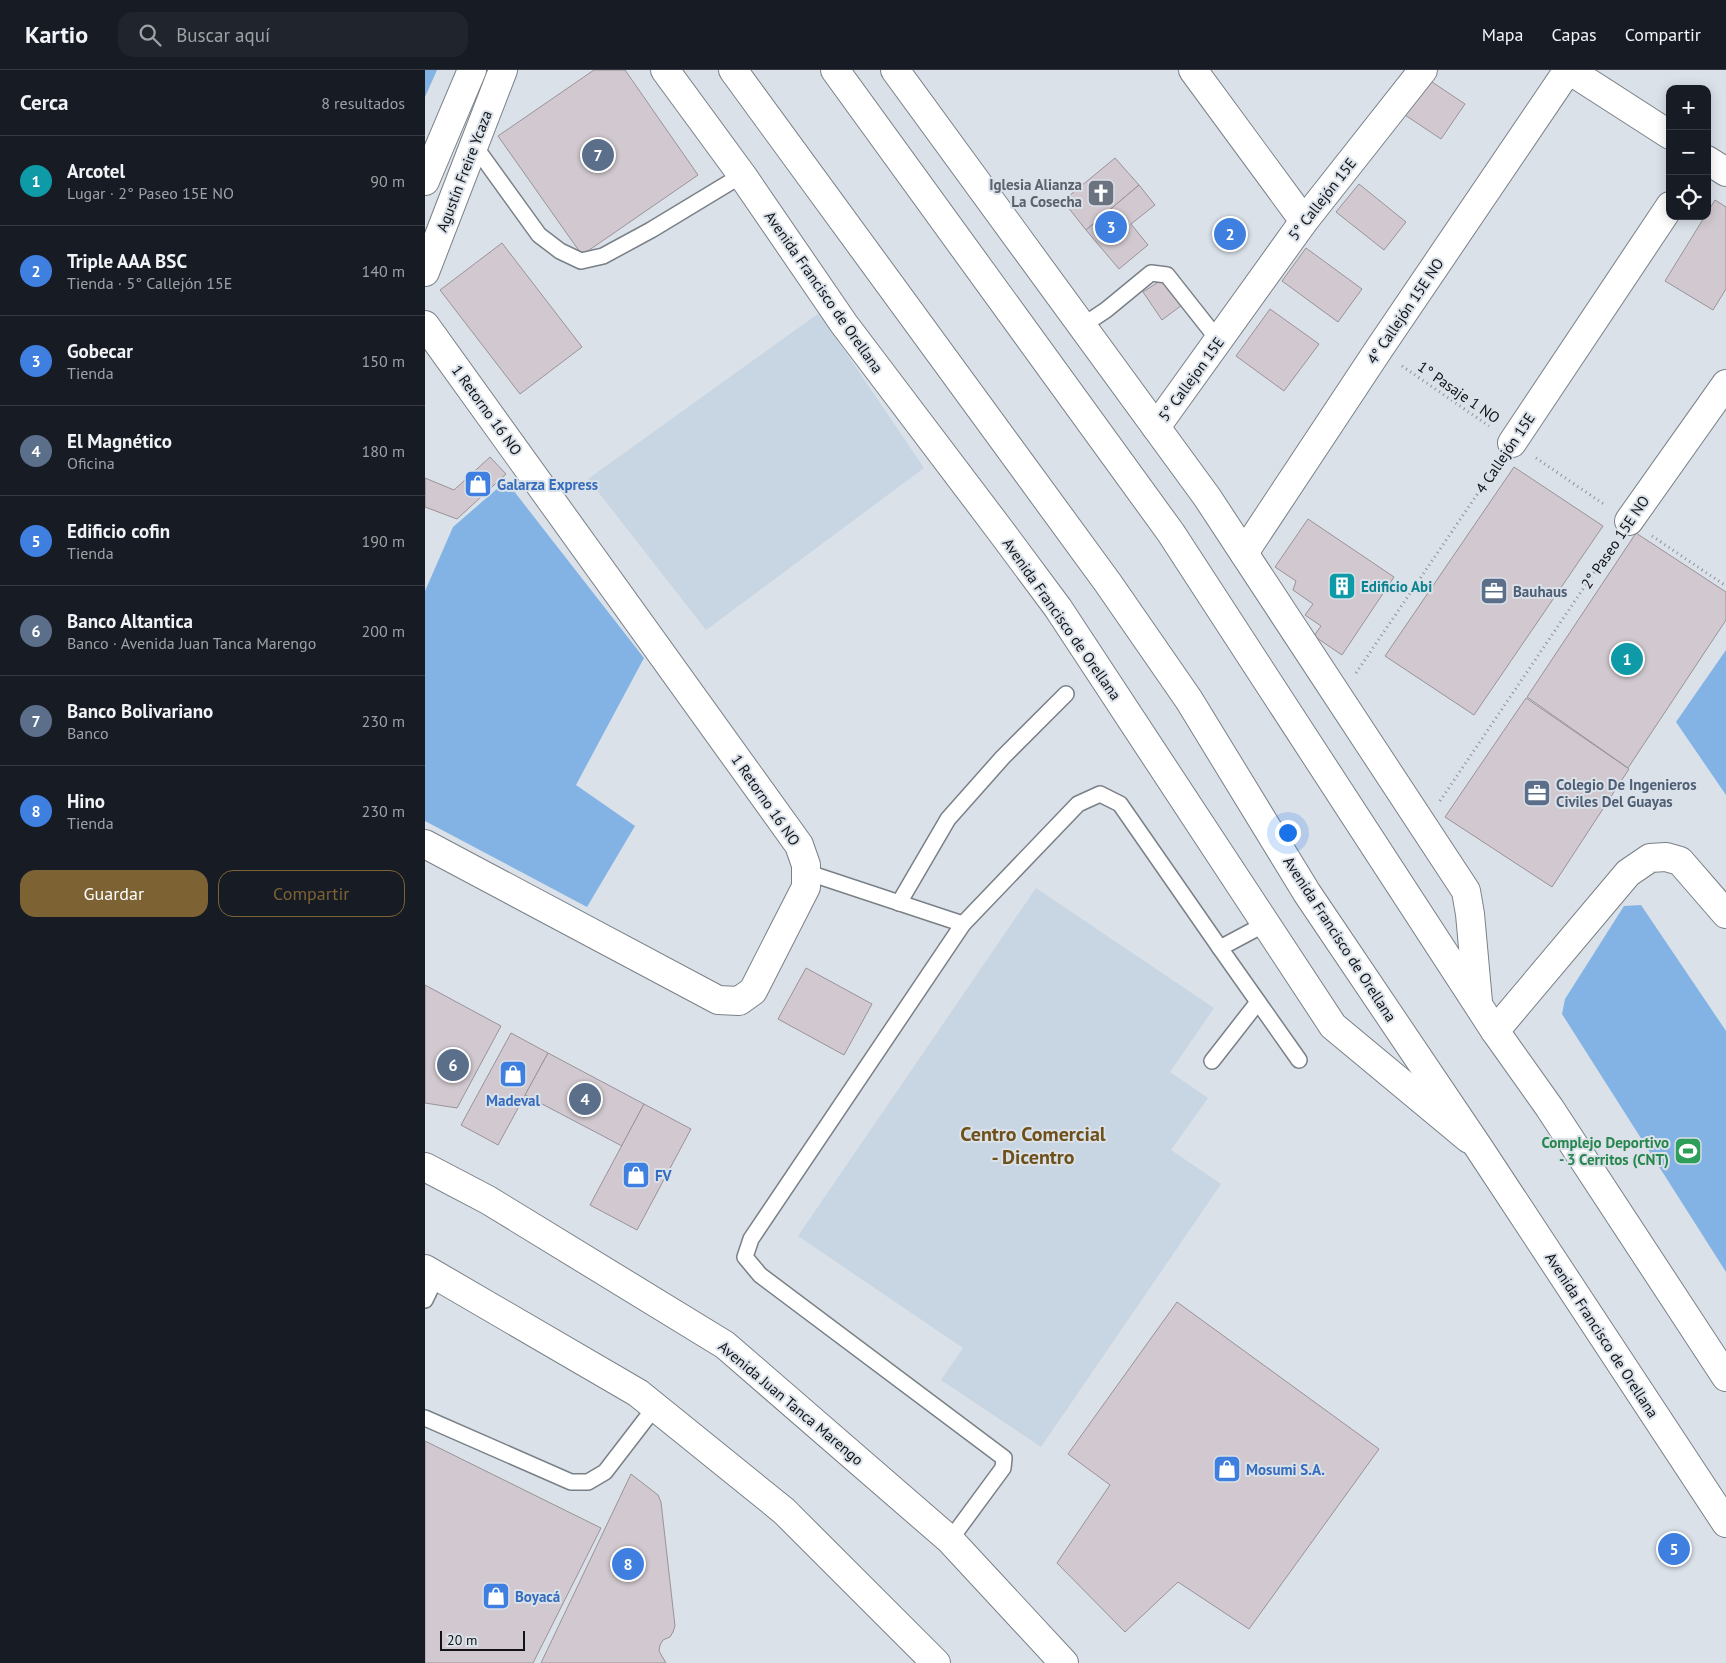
<!DOCTYPE html>
<html lang="es">
<meta charset="utf-8">
<style>
:root{--surface:#171b24;--page:#20242c;--text:#f1f3f6;--muted:#9ea1a6;--line:#363941;--accent:#7d6234}
body{margin:0;font-family:"PT Sans",sans-serif;background:var(--page);color:var(--text)}
.controls{position:absolute;right:15px;top:15px;display:grid;overflow:hidden;border-radius:10px;box-shadow:0 2px 12px #0003}
.controls button{width:45px;height:45px;display:grid;place-items:center;padding:0;border:0;border-bottom:1px solid var(--line);background:var(--surface);color:var(--text);font:25px sans-serif}
.scale{position:absolute;left:15px;bottom:12px;width:85px;box-sizing:border-box;padding-left:5px;border:2px solid #111416;border-top:0;font-size:14px;line-height:18px;white-space:nowrap;color:#111416;-webkit-text-stroke:4px #dae1e9;paint-order:stroke}
.you{position:absolute;left:862px;top:762px;width:18px;height:18px;margin:-12px;border:4px solid #fff;border-radius:50%;background:#1a73e8;box-shadow:0 0 0 8px #1a73e833}
.badge{display:grid;place-items:center;width:32px;height:32px;border-radius:50%;background:var(--accent);color:#fff;font-size:16px;font-weight:700}
.pin{position:absolute;translate:-50% -50%;border:2px solid #fff;box-shadow:0 1px 5px #0006}
.list{margin:0;padding:0;list-style:none}
h2{display:flex;justify-content:space-between;align-items:center;height:65px;margin:0;padding:0 20px;font-size:21px}
h2 small{font-size:16px;font-weight:400;color:var(--muted)}
.list li{display:grid;grid-template-columns:32px 1fr auto;gap:15px;align-items:center;box-sizing:border-box;height:90px;padding:0 20px;border-top:1px solid var(--line)}
.list b{display:block;font-size:19px;white-space:nowrap}
.list p{margin:0;font-size:16px;white-space:nowrap;color:var(--muted)}
.list em{font-size:16px;font-style:normal;color:var(--muted)}
.actions{display:flex;gap:10px;padding:15px 20px}
.actions a{flex:1;padding:11px 0;border:1px solid var(--accent);border-radius:15px;text-align:center;font-size:18px;color:var(--accent)}
.actions .main{background:var(--accent);color:#fff}
.icon{flex:none;width:28px;height:28px;fill:none;stroke:currentColor;stroke-width:2;stroke-linecap:round;stroke-linejoin:round}
.map{position:relative;flex:none;width:1301px;height:1593px;overflow:hidden}
header{display:flex;align-items:center;gap:30px;box-sizing:border-box;height:70px;padding:0 25px;background:var(--surface);border-bottom:1px solid var(--line)}
header strong{font-size:24px}
nav{display:flex;gap:28px;margin-inline-start:auto;font-size:18px}
.search{width:350px;height:45px;background:var(--page);display:flex;align-items:center;gap:12px;box-sizing:border-box;padding:0 18px;border-radius:15px;color:var(--muted);font-size:19px}
main{display:flex}
aside{flex:1;background:var(--surface)}
.map>svg:first-child{display:block}
.built{fill:#c8d5e2}
.green{fill:#83b3e4}
.building{fill:#d1c9cf;stroke:#9a9299}
.lines{fill:none;stroke-linecap:round;stroke-linejoin:round}
.lane-casing{stroke:#7a8087;stroke-width:18}
.street-casing{stroke:#7a8087;stroke-width:30}
.secondary-casing{stroke:#7a8087;stroke-width:30}
.primary-casing{stroke:#7a8087;stroke-width:30}
.highway-casing{stroke:#7a8087;stroke-width:30}
.path{stroke:#8b9196;stroke-width:3;stroke-dasharray:1 4;stroke-linecap:butt}
.lane{stroke:#fff;stroke-width:15}
.street{stroke:#fff;stroke-width:28}
.secondary{stroke:#fff;stroke-width:28}
.primary{stroke:#fff;stroke-width:28}
.highway{stroke:#fff;stroke-width:28}
.labels{text-anchor:middle;dominant-baseline:central;stroke-width:4;stroke-linejoin:round;paint-order:stroke}
.street-label{font-size:15px;fill:#111416;stroke:#dae1e9}
.worship-label{font-size:15px;font-weight:bold;fill:#5b616d;stroke:#dae1e9;text-anchor:end}
.shop-label{font-size:15px;font-weight:bold;fill:#366cbe;stroke:#dae1e9;text-anchor:start}
.culture-label{font-size:15px;font-weight:bold;fill:#0d838f;stroke:#dae1e9;text-anchor:start}
.service-label{font-size:15px;font-weight:bold;fill:#4e5e75;stroke:#dae1e9;text-anchor:start}
.leisure-label{font-size:15px;font-weight:bold;fill:#27864d;stroke:#dae1e9;text-anchor:end}
.district-label{font-size:20px;font-weight:bold;fill:#6e501a;stroke:#dae1e9}
</style>
<header>
<strong>Kartio</strong>
<div class="search"><svg class="icon" aria-label="search" viewBox="0 0 24 24"><circle cx="10" cy="10" r="6"/><path d="M15 15l6 6"/></svg>Buscar aquí</div>
<nav><a>Mapa</a><a>Capas</a><a>Compartir</a></nav>
</header>
<main>
<aside>
<h2>Cerca<small>8 resultados</small></h2>
<ul class="list">
<li><span class="badge" style="background:#0f9aa8">1</span><div><b>Arcotel</b><p>Lugar · 2° Paseo 15E NO</p></div><em>90 m</em></li>
<li><span class="badge" style="background:#3f7fe0">2</span><div><b>Triple AAA BSC</b><p>Tienda · 5° Callejón 15E</p></div><em>140 m</em></li>
<li><span class="badge" style="background:#3f7fe0">3</span><div><b>Gobecar</b><p>Tienda</p></div><em>150 m</em></li>
<li><span class="badge" style="background:#5c6f8a">4</span><div><b>El Magnético</b><p>Oficina</p></div><em>180 m</em></li>
<li><span class="badge" style="background:#3f7fe0">5</span><div><b>Edificio cofin</b><p>Tienda</p></div><em>190 m</em></li>
<li><span class="badge" style="background:#5c6f8a">6</span><div><b>Banco Altantica</b><p>Banco · Avenida Juan Tanca Marengo</p></div><em>200 m</em></li>
<li><span class="badge" style="background:#5c6f8a">7</span><div><b>Banco Bolivariano</b><p>Banco</p></div><em>230 m</em></li>
<li><span class="badge" style="background:#3f7fe0">8</span><div><b>Hino</b><p>Tienda</p></div><em>230 m</em></li>
</ul>
<div class="actions"><a class="main">Guardar</a><a>Compartir</a></div>
</aside>
<div class="map">
<svg width="1301" height="1593" viewBox="0 0 1301 1593">
<rect width="100%" height="100%" fill="#dae1e9"/>
<g class="built">
<path d="M 394,243 L 499,398 L 281,560 L 163,409 Z"/>
<path d="M 611,818 L 789,938 L 745,1002 L 783,1028 L 746,1080 L 796,1114 L 616,1377 L 516,1310 L 538,1278 L 373,1166 Z"/>
</g>
<g class="green">
<path d="M 0,0 L 12,0 L 0,27 Z"/>
<path d="M 81,411 L 219,588 L 151,715 L 210,756 L 162,837 L 0,751 L 0,521 L 28,457 Z"/>
<path d="M 1301,580 L 1301,725 L 1251,652 Z"/>
<path d="M 1216,835 L 1301,961 L 1301,1202 L 1137,944 L 1140,929 L 1199,836 Z"/>
</g>
<g class="building">
<path d="M 169,0 L 200,0 L 273,105 L 157,185 L 73,66 Z"/>
<path d="M 1004,10 L 1040,34 L 1016,69 L 980,45 Z"/>
<path d="M 690,88 L 714,115 L 661,160 L 638,131 Z"/>
<path d="M 934,114 L 981,152 L 959,180 L 911,142 Z"/>
<path d="M 714,115 L 730,135 L 706,154 L 723,175 L 694,199 L 661,160 Z"/>
<path d="M 1290,130 L 1301,137 L 1301,219 L 1288,240 L 1240,211 L 1280,146 L 1282,146 L 1282,143 Z"/>
<path d="M 77,173 L 157,277 L 95,324 L 15,220 Z"/>
<path d="M 881,178 L 937,219 L 913,252 L 857,211 Z"/>
<path d="M 738,209 L 757,235 L 737,250 L 718,222 Z"/>
<path d="M 845,239 L 894,274 L 859,321 L 811,286 Z"/>
<path d="M 65,387 L 81,404 L 32,449 L 0,437 L 0,408 L 29,420 Z"/>
<path d="M 1089,397 L 1178,456 L 1049,645 L 960,586 Z"/>
<path d="M 883,449 L 969,507 L 917,585 L 889,566 L 896,556 L 880,545 L 888,534 L 868,520 L 871,511 L 850,497 Z"/>
<path d="M 1211,463 L 1301,522 L 1301,550 L 1203,698 L 1102,627 Z"/>
<path d="M 1101,628 L 1204,699 L 1127,817 L 1020,747 Z"/>
<path d="M 381,898 L 447,934 L 419,985 L 353,949 Z"/>
<path d="M 0,915 L 76,956 L 32,1038 L 0,1033 Z"/>
<path d="M 86,963 L 123,983 L 73,1075 L 36,1055 Z"/>
<path d="M 123,983 L 219,1034 L 197,1076 L 100,1025 Z"/>
<path d="M 219,1034 L 266,1059 L 212,1160 L 165,1135 Z"/>
<path d="M 752,1232 L 954,1379 L 824,1559 L 753,1512 L 700,1562 L 632,1493 L 685,1415 L 643,1384 Z"/>
<path d="M 0,1371 L 176,1458 L 108,1593 L 0,1593 Z"/>
<path d="M 206,1404 L 233,1425 L 236,1432 L 250,1556 L 248,1562 L 245,1567 L 238,1570 L 235,1575 L 234,1581 L 241,1593 L 116,1593 Z"/>
</g>
<g class="lines">
<g class="lane-casing">
<g id="lane">
<path d="M 49,75 L 114,165 L 135,181 L 156,191 L 178,186 L 226,160 L 317,105"/>
<path d="M 657,256 L 681,240 L 726,203 L 742,205 L 794,271"/>
<path d="M 381,802 L 538,854"/>
<path d="M 474,833 L 523,749 L 578,687 L 641,624"/>
<path d="M 795,878 L 874,990"/>
<path d="M 787,991 L 833,932"/>
<path d="M 0,1230 L 12,1205"/>
<path d="M 0,1348 L 146,1412 L 163,1412 L 180,1402 L 230,1337"/>
<path d="M 525,1470 L 578,1398 L 579,1388 L 335,1205 L 320,1187 L 326,1169 L 538,854 L 653,734 L 675,724 L 695,734 L 795,878 L 840,854"/>
</g>
</g>
<g class="street-casing">
<g id="street">
<path d="M 768,0 L 879,151"/>
<path d="M 1144,0 L 1245,65"/>
<path d="M 1282,90 L 1301,102"/>
<path d="M 0,255 L 374,775 L 381,795 L 381,817 L 328,921 L 314,931 L 293,930 L 0,774"/>
<path d="M 731,357 L 879,151 L 998,0"/>
<path d="M 1087,373 L 1245,136"/>
<path d="M 1204,451 L 1301,314"/>
<path d="M 819,483 L 954,279 L 1143,0"/>
<path d="M 1070,961 L 1203,803 L 1225,788 L 1241,787 L 1255,791 L 1301,844"/>
</g>
</g>
<g class="secondary-casing">
<g id="secondary">
<path d="M 0,111 L 47,0"/>
<path d="M 0,202 L 78,0"/>
</g>
</g>
<g class="primary-casing">
<g id="primary">
<path d="M 240,0 L 317,105 L 419,254 L 575,460 L 633,538 L 908,956 L 1044,1069"/>
<path d="M 470,0 L 782,427 L 1041,821 L 1045,844 L 1053,932"/>
<path d="M 0,1097 L 63,1130 L 300,1275 L 525,1470 L 639,1593"/>
<path d="M 0,1199 L 213,1323 L 359,1441 L 511,1593"/>
</g>
</g>
<g class="highway-casing">
<g id="highway">
<path d="M 308,0 L 683,513 L 764,630 L 882,823 L 1054,1078 L 1301,1453"/>
<path d="M 410,0 L 746,463 L 1070,961 L 1124,1037 L 1301,1307"/>
</g>
</g>
<g class="path">
<path d="M 977,296 L 1064,356"/>
<path d="M 1111,388 L 1180,435"/>
<path d="M 1227,466 L 1301,516"/>
<path d="M 931,603 L 1072,395"/>
<path d="M 1015,731 L 1189,473"/>
</g>
<use href="#lane" class="lane"/>
<use href="#street" class="street"/>
<use href="#secondary" class="secondary"/>
<use href="#primary" class="primary"/>
<use href="#highway" class="highway"/>
</g>
<defs>
<g id="church-square" transform="scale(1.4375)"><rect x="-9" y="-9" width="18" height="18" rx="4" fill="#6b7280" stroke="#dae1e9"/><path d="M-1.2-6h2.4v3.5h3.3v2.4h-3.3V6h-2.4V-.1h-3.3v-2.4h3.3Z" fill="#fff"/></g>
<g id="shop-square" transform="scale(1.4375)"><rect x="-9" y="-9" width="18" height="18" rx="4" fill="#3f7fe0" stroke="#dae1e9"/><path d="M-5-2.5h2.3a2.7 3.5 0 0 1 5.4 0H5L5.5 6h-11ZM-1.5-2.5h3a1.5 2.3 0 0 0-3 0Z" fill="#fff"/></g>
<g id="building-square" transform="scale(1.4375)"><rect x="-9" y="-9" width="18" height="18" rx="4" fill="#0f9aa8" stroke="#dae1e9"/><path d="M-4-6H4V6H1V3H-1V6H-4ZM-2.5-4.3h1.7v1.8h-1.7ZM.8-4.3h1.7v1.8H.8ZM-2.5-1h1.7V.8h-1.7ZM.8-1h1.7V.8H.8Z" fill="#fff"/></g>
<g id="office-square" transform="scale(1.4375)"><rect x="-9" y="-9" width="18" height="18" rx="4" fill="#5c6f8a" stroke="#dae1e9"/><path d="M-6-3h4V-5.5h4V-3h4V5H-6ZM-1-4.5V-3h2v-1.5ZM-6 0V1H6V0Z" fill="#fff"/></g>
<g id="stadium-square" transform="scale(1.4375)"><rect x="-9" y="-9" width="18" height="18" rx="4" fill="#2e9e5b" stroke="#dae1e9"/><path d="M0-5a6.5 5 0 1 0 0 10a6.5 5 0 1 0 0-10ZM-3.5-1.8h7v3.6h-7Z" fill="#fff"/></g>
</defs>
<g fill-rule="evenodd">
<use href="#church-square" x="676" y="123"/>
<use href="#shop-square" x="53" y="414"/>
<use href="#building-square" x="917" y="516"/>
<use href="#office-square" x="1069" y="521"/>
<use href="#office-square" x="1112" y="723"/>
<use href="#shop-square" x="88" y="1004"/>
<use href="#stadium-square" x="1263" y="1081"/>
<use href="#shop-square" x="211" y="1105"/>
<use href="#shop-square" x="802" y="1399"/>
<use href="#shop-square" x="71" y="1526"/>
</g>
<g class="labels">
<g class="street-label">
<text transform="translate(39 101) rotate(-69)">Agustín Freire Ycaza</text>
<text transform="translate(897 129) rotate(-52)">5° Callejón 15E</text>
<text transform="translate(399 222) rotate(55)">Avenida Francisco de Orellana</text>
<text transform="translate(980 241) rotate(-56)">4° Callejón 15E NO</text>
<text transform="translate(766 309) rotate(-54)">5° Callejon 15E</text>
<text transform="translate(1034 322) rotate(35)">1° Pasaje 1 NO</text>
<text transform="translate(62 340) rotate(54)">1 Retorno 16 NO</text>
<text transform="translate(1080 383) rotate(-56)">4 Callejón 15E</text>
<text transform="translate(1190 472) rotate(-56)">2° Paseo 15E NO</text>
<text transform="translate(637 549) rotate(55)">Avenida Francisco de Orellana</text>
<text transform="translate(341 730) rotate(55)">1 Retorno 16 NO</text>
<text transform="translate(915 869) rotate(57)">Avenida Francisco de Orellana</text>
<text transform="translate(1177 1265) rotate(57)">Avenida Francisco de Orellana</text>
<text transform="translate(366 1333) rotate(40)">Avenida Juan Tanca Marengo</text>
</g>
<g class="worship-label">
<text x="657" y="114">Iglesia Alianza<tspan x="657" dy="17">La Cosecha</tspan></text>
</g>
<g class="shop-label">
<text x="72" y="414">Galarza Express</text>
<text x="88" y="1030" text-anchor="middle">Madeval</text>
<text x="230" y="1105">FV</text>
<text x="821" y="1399">Mosumi S.A.</text>
<text x="90" y="1526">Boyacá</text>
</g>
<g class="culture-label">
<text x="936" y="516">Edificio Abi</text>
</g>
<g class="service-label">
<text x="1088" y="521">Bauhaus</text>
<text x="1131" y="714">Colegio De Ingenieros<tspan x="1131" dy="17">Civiles Del Guayas</tspan></text>
</g>
<g class="leisure-label">
<text x="1244" y="1072">Complejo Deportivo<tspan x="1244" dy="17">- 3 Cerritos (CNT)</tspan></text>
</g>
<g class="district-label">
<text x="608" y="1064">Centro Comercial<tspan x="608" dy="23">- Dicentro</tspan></text>
</g>
</g>
</svg>
<div class="controls">
<button>+</button>
<button>−</button>
<button><svg class="icon" aria-label="locate" viewBox="0 0 24 24"><circle cx="12" cy="12" r="6"/><path d="M12 2v4M12 18v4M2 12h4M18 12h4"/></svg></button>
</div>
<div class="scale">20 m</div>
<div class="you"></div>
<div class="pin badge" style="left:1202px;top:589px;background:#0f9aa8">1</div>
<div class="pin badge" style="left:805px;top:164px;background:#3f7fe0">2</div>
<div class="pin badge" style="left:686px;top:157px;background:#3f7fe0">3</div>
<div class="pin badge" style="left:160px;top:1029px;background:#5c6f8a">4</div>
<div class="pin badge" style="left:1249px;top:1479px;background:#3f7fe0">5</div>
<div class="pin badge" style="left:28px;top:995px;background:#5c6f8a">6</div>
<div class="pin badge" style="left:173px;top:85px;background:#5c6f8a">7</div>
<div class="pin badge" style="left:203px;top:1494px;background:#3f7fe0">8</div>
</div>
</main>
